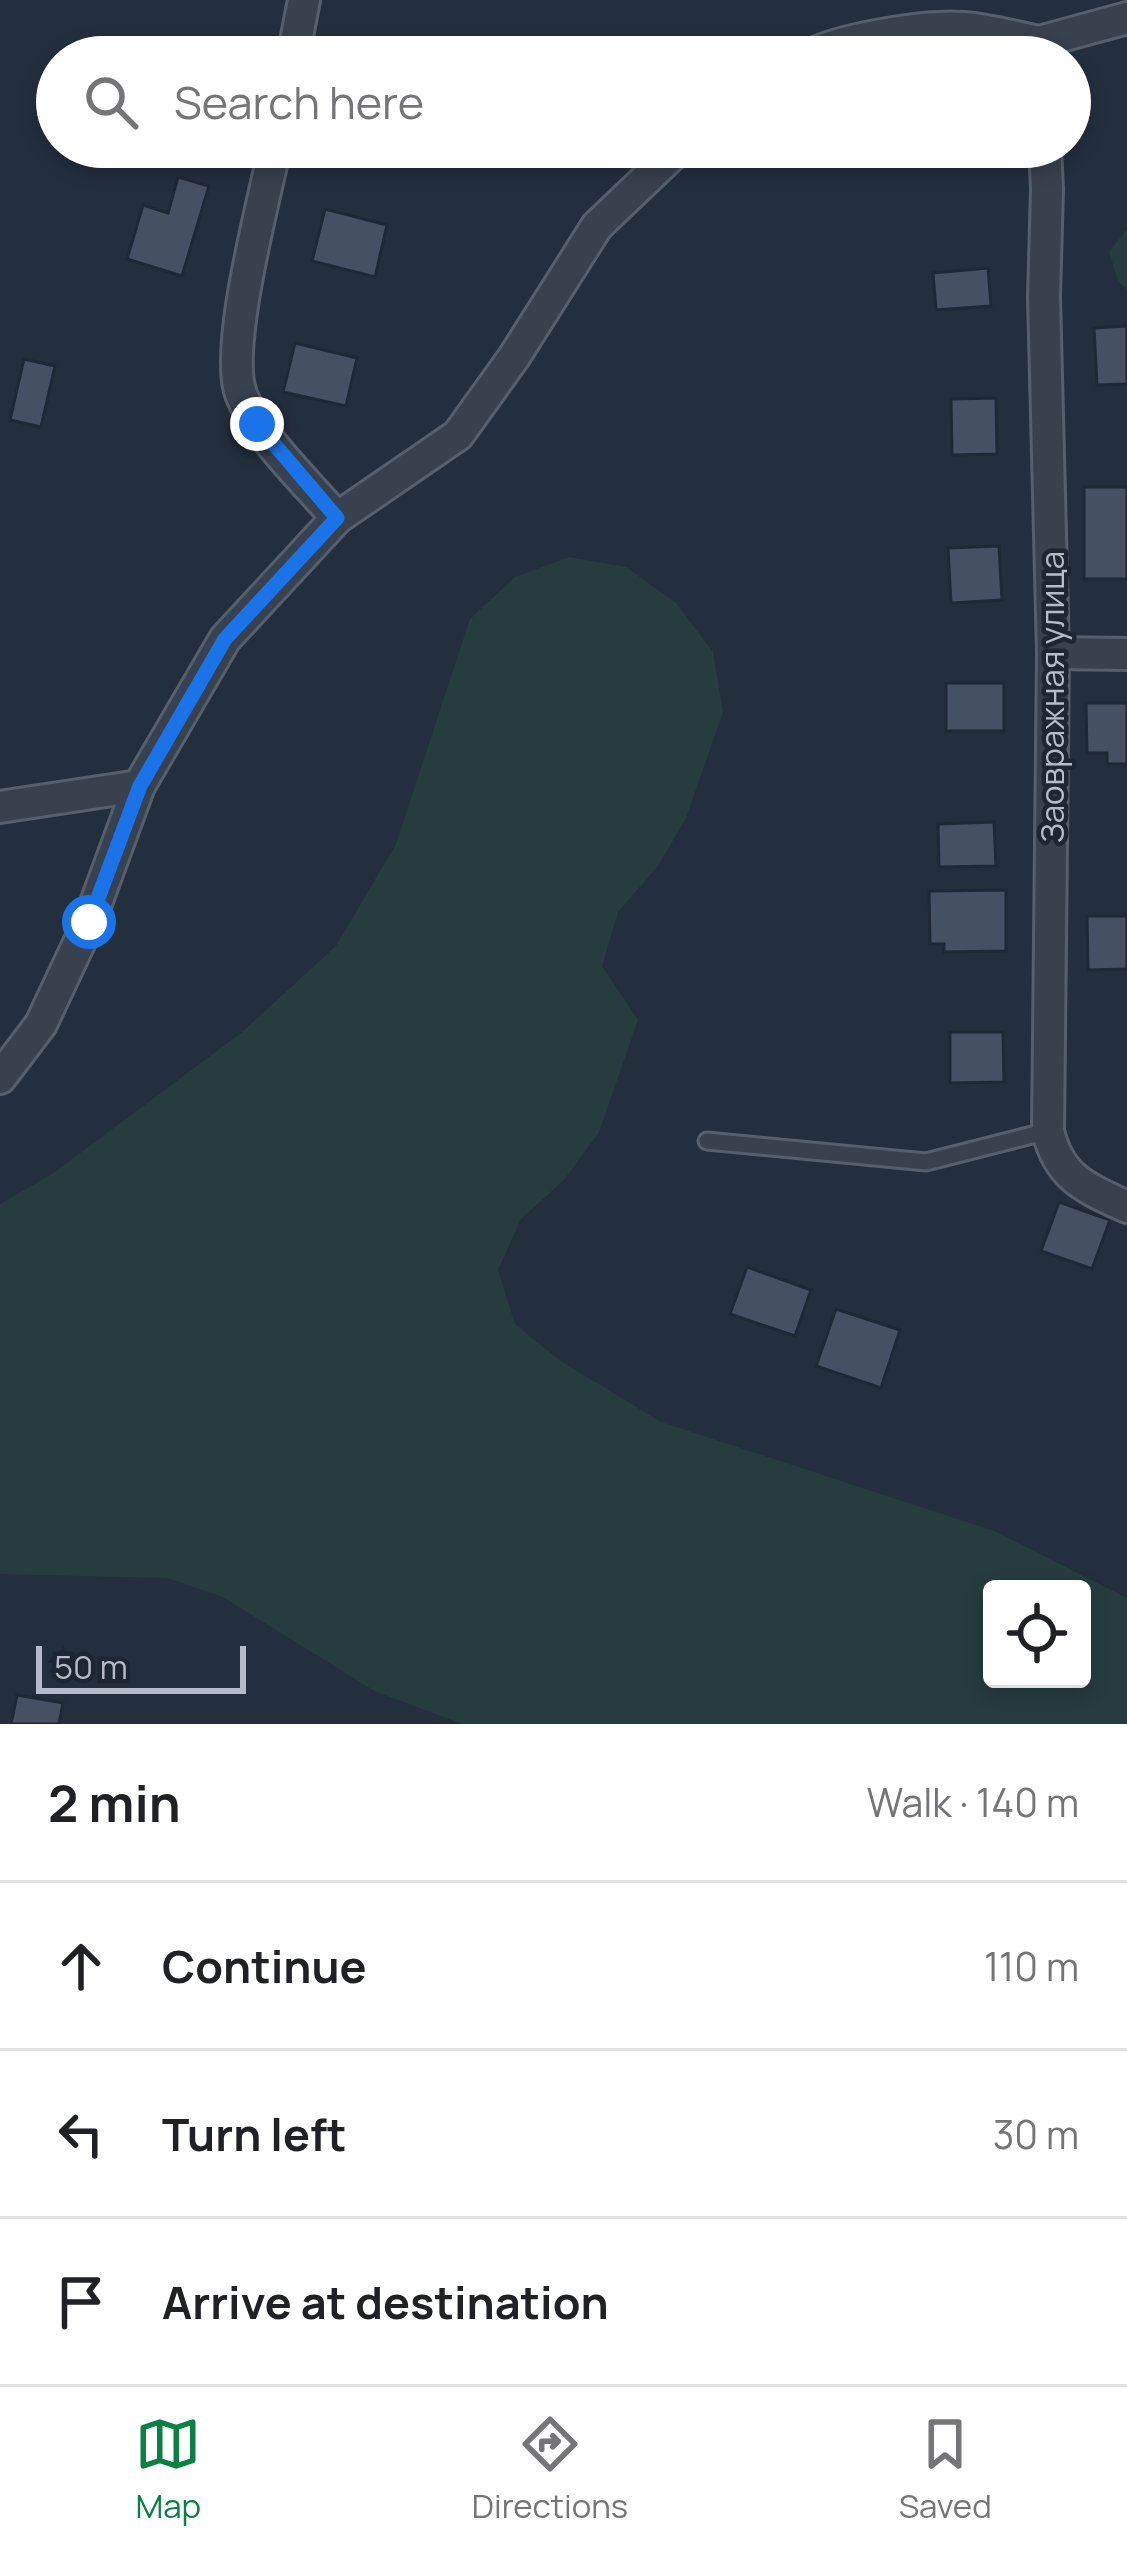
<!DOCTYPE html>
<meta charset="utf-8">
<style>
:root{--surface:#fff;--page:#f2f2f2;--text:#202124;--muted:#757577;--line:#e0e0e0;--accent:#0b8043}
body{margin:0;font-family:Manrope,sans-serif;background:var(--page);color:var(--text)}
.controls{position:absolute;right:36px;bottom:36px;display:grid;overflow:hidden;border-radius:12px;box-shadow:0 6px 18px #0003}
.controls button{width:108px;height:108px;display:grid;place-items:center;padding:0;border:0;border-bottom:3px solid var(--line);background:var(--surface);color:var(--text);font:60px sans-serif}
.scale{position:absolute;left:36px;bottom:30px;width:210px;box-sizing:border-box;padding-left:12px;border:6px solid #b4bcc9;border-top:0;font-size:33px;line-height:42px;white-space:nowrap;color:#b4bcc9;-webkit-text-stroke:9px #1d2633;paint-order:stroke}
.stop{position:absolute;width:36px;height:36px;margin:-27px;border:9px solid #1a73e8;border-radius:50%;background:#fff}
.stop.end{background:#1a73e8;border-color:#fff;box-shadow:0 3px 12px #0008}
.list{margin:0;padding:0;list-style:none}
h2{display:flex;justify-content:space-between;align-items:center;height:156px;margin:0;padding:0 48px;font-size:51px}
h2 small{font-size:39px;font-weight:400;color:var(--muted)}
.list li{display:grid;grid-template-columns:78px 1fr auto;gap:36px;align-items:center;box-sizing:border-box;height:168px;padding:0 48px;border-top:3px solid var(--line)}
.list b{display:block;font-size:45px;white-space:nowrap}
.list em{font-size:39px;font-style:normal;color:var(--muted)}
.icon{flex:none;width:66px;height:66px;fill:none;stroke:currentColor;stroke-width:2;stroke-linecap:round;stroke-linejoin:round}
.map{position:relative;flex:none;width:1127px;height:1724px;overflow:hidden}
.search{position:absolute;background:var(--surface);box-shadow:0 6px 18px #0003;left:36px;right:36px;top:36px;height:132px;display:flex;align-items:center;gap:30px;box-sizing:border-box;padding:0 42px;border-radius:66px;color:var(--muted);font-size:45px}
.sheet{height:660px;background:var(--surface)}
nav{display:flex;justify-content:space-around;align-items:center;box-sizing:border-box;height:168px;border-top:3px solid var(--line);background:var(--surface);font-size:33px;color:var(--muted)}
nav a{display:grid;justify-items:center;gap:6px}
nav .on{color:var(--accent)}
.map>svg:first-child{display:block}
.green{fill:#263c3f;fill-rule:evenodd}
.building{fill:#455162;stroke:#1f2835;stroke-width:3}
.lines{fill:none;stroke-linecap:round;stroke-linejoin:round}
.service-casing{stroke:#565f6c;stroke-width:21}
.minor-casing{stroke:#565f6c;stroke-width:36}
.service{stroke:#38414e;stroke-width:15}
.minor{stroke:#38414e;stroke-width:30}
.route{stroke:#1a73e8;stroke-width:15}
.labels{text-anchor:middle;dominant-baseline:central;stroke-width:9;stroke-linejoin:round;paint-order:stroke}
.street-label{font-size:33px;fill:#b4bcc9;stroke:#1d2633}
</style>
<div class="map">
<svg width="1127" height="1724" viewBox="0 0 1127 1724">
<rect width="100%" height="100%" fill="#242f3e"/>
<g class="green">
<path d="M 1127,229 L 1127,289 L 1118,281 L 1109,252 Z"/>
<path d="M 569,557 L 626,567 L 676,603 L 713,652 L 723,712 L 686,818 L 658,866 L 618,912 L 602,966 L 638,1020 L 599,1132 L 564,1180 L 521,1219 L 498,1270 L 515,1324 L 559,1360 L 661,1422 L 994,1531 L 1127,1598 L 1127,1724 L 463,1724 L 376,1692 L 223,1597 L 167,1578 L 0,1574 L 0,1204 L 52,1174 L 241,1033 L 336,946 L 396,844 L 470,619 L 515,577 ZM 992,1589 L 1082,1589 L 1082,1679 L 992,1679 Z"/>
</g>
<g class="building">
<path d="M 375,51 L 421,55 L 420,57 L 375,57 Z"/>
<path d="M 178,177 L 209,186 L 182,276 L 127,259 L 143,205 L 168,213 Z"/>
<path d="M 325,209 L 387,225 L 375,277 L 312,261 Z"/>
<path d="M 988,268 L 991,306 L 936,310 L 933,273 Z"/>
<path d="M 1127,326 L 1127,384 L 1097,385 L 1094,328 Z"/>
<path d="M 295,343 L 357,358 L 346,406 L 283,392 Z"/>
<path d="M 24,359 L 55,366 L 41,427 L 10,420 Z"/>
<path d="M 996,398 L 997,454 L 952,455 L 951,399 Z"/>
<rect x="1084" y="487" width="43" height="92"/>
<path d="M 999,546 L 1002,600 L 951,603 L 948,548 Z"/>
<rect x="946" y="683" width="58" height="48"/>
<path d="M 1086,703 L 1127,703 L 1127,764 L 1107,764 L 1107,753 L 1087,753 Z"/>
<path d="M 994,822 L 996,866 L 939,867 L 938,824 Z"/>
<path d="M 1006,890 L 1006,951 L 944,952 L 944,944 L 930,944 L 929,891 Z"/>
<path d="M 1087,916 L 1127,916 L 1127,969 L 1088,970 Z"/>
<path d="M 950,1032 L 1003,1032 L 1004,1082 L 950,1083 Z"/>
<path d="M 1059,1202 L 1110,1220 L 1092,1269 L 1041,1251 Z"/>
<path d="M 747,1267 L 811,1290 L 795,1336 L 730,1314 Z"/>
<path d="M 836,1309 L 900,1330 L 881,1388 L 816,1366 Z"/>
<path d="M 17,1695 L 63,1703 L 59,1724 L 11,1724 Z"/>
</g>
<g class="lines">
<g class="service-casing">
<path id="service" d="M 707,1141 L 926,1162 L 1048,1131"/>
</g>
<g class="minor-casing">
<g id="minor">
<path d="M 293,57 L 304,0"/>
<path d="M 807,57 C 839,39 927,25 964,28 C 989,30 1015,37 1039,42"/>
<path d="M 1040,57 L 1039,42 L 1127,18"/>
<path d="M 275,147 C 264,200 224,349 241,394 C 257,436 307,483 337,518"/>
<path d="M 1045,147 L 1047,189 L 1044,297 L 1053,653 L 1048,1131 C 1059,1178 1086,1188 1127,1207"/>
<path d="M 1053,653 L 1127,654"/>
<path d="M 0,807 L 139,786"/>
<path d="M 0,1078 L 41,1024 L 89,922 L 139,786 L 225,639 L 337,518 L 458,435 L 514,357 L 597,226 L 680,147"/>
</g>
</g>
<use href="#service" class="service"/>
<use href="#minor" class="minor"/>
</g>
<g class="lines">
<path class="route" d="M 89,922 L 140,786 L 225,639 L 337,518 L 257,424"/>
</g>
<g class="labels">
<g class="street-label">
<text transform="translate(1051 697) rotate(-90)">Заовражная улица</text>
</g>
</g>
</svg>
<div class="controls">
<button><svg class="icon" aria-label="locate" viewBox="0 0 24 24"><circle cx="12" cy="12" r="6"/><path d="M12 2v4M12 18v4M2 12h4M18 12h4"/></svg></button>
</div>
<div class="scale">50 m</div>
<div class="stop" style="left:89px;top:922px"></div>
<div class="stop end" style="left:257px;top:424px"></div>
<div class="search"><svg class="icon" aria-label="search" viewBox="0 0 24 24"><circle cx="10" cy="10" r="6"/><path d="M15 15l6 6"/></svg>Search here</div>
</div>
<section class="sheet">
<h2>2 min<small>Walk · 140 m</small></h2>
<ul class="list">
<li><svg class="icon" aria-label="ahead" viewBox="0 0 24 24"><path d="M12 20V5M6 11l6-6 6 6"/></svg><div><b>Continue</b></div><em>110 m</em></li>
<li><svg class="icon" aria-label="left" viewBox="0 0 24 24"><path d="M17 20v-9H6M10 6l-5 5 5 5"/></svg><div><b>Turn left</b></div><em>30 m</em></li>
<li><svg class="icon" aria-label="arrive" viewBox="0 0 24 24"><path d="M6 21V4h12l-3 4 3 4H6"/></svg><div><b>Arrive at destination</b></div></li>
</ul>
</section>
<nav>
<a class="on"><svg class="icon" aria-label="map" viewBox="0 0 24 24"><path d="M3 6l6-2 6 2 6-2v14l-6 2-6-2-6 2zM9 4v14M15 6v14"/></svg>Map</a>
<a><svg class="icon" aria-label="directions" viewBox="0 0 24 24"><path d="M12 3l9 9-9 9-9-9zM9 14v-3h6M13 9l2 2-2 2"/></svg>Directions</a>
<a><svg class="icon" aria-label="saved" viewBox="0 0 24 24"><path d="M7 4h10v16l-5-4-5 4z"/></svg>Saved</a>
</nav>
